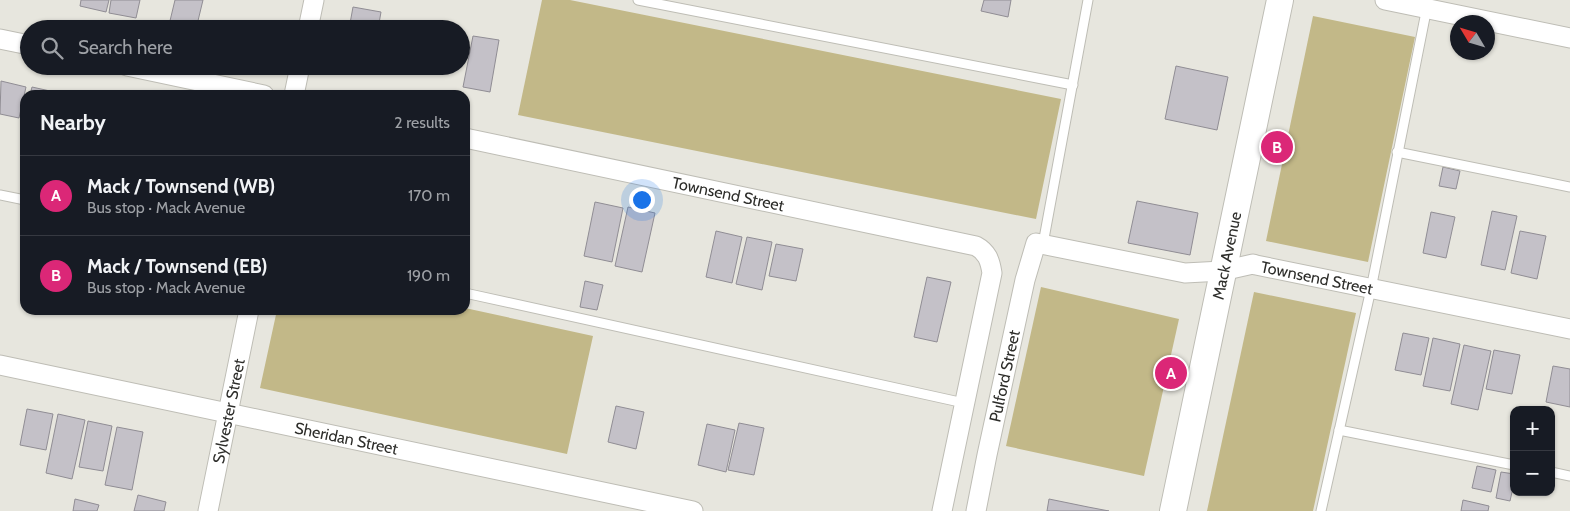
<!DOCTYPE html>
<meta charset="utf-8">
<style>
:root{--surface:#171b24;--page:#20242c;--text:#f1f3f6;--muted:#9ea1a6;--line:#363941;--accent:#db2777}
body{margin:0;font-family:Cabin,sans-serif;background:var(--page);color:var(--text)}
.controls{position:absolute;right:15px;bottom:15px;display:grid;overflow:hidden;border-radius:10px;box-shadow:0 1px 4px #0004}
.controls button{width:45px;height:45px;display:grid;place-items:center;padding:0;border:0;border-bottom:1px solid var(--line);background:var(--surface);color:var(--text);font:25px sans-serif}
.compass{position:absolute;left:1450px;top:15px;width:45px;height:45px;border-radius:50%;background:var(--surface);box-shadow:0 1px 4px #0004;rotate:308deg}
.you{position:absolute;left:641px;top:199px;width:18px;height:18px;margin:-12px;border:4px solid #fff;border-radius:50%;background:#1a73e8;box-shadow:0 0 0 8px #1a73e833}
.badge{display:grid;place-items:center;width:32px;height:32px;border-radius:50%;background:var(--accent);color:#fff;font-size:16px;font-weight:700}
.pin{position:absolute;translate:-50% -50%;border:2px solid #fff;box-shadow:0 1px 5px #0006}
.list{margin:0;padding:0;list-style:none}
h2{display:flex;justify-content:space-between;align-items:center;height:65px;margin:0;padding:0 20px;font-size:21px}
h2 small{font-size:16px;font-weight:400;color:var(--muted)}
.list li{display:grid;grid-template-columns:32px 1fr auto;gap:15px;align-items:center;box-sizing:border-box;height:80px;padding:0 20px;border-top:1px solid var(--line)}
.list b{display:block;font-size:19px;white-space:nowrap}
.list p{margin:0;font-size:16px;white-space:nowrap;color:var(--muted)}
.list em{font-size:16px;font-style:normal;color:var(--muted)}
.icon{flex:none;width:28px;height:28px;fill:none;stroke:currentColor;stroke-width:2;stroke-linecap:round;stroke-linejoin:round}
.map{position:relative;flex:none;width:1570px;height:511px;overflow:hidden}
.search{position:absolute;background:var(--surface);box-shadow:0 1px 4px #0004;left:20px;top:20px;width:450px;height:55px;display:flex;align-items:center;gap:12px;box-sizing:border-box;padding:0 18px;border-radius:28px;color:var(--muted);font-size:19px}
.panel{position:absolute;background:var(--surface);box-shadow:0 1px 4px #0004;left:20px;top:90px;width:450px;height:225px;border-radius:15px}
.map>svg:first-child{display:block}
.green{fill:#c2b888}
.building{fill:#c4c1c8;stroke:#908d94}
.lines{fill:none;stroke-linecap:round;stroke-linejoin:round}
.service-casing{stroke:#bebdb5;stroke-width:11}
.minor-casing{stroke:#bebdb5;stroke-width:21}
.secondary-casing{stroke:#bebdb5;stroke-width:28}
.service{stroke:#fff;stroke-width:9}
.minor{stroke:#fff;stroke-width:19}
.secondary{stroke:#fff;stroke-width:26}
.labels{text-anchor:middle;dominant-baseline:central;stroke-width:5;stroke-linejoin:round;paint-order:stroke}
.street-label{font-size:16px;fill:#2d2d2a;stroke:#fff}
</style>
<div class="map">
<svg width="1570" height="511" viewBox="0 0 1570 511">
<rect width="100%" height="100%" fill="#e7e6de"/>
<g class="green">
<path d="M 542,0 L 570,0 L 1061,99 L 1036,219 L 518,115 Z"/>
<path d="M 1313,16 L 1415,37 L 1368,262 L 1266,241 Z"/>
<path d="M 1041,287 L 1179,319 L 1144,476 L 1006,446 Z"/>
<path d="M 1254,292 L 1356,313 L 1313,511 L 1207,511 Z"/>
<path d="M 465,308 L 593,336 L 567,454 L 260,388 L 277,310 L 465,310 Z"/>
</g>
<g class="building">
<path d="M 81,0 L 109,0 L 106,12 L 80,6 Z"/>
<path d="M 111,0 L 140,0 L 136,18 L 109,13 Z"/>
<path d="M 175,0 L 203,0 L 196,29 L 184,29 L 169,25 Z"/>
<path d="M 984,0 L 1011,0 L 1008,17 L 981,11 Z"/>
<path d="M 353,7 L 381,12 L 378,29 L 349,29 Z"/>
<path d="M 473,36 L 499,40 L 490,92 L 463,87 Z"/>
<path d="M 1176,66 L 1228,77 L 1217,130 L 1165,119 Z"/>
<path d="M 1,81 L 26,87 L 19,118 L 0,114 Z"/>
<path d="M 32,87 L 59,93 L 59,95 L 30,95 Z"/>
<path d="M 1443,167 L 1460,171 L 1456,189 L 1439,186 Z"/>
<path d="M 1137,201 L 1198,213 L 1190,255 L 1128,243 Z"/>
<path d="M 595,202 L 623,208 L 612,262 L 584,256 Z"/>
<path d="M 628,207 L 655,213 L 642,272 L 615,266 Z"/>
<path d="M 1492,211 L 1517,216 L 1505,270 L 1481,265 Z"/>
<path d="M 1431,212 L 1455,217 L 1446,258 L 1423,253 Z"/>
<path d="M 716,231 L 742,237 L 732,283 L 706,277 Z"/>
<path d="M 1520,231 L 1546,236 L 1537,279 L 1511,273 Z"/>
<path d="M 747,237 L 772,242 L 762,290 L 736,284 Z"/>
<path d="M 776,244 L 803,249 L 796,281 L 769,276 Z"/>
<path d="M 927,277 L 951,282 L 937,342 L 914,337 Z"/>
<path d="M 585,281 L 603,285 L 597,310 L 580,307 Z"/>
<path d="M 1403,333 L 1429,338 L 1421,375 L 1395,370 Z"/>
<path d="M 1433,338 L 1460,344 L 1450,391 L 1423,386 Z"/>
<path d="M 1464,345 L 1491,351 L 1478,410 L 1451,404 Z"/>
<path d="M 1494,350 L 1520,355 L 1512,394 L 1486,389 Z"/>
<path d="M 1553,366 L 1570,369 L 1570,407 L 1546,402 Z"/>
<path d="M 616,406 L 644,412 L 636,449 L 608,442 Z"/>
<path d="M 27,409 L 53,414 L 46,450 L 20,445 Z"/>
<path d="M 58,414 L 85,420 L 72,479 L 46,473 Z"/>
<path d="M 88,421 L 112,426 L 103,471 L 79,467 Z"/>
<path d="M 739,423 L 764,428 L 754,475 L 728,470 Z"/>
<path d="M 707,424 L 735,430 L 726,472 L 698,465 Z"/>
<path d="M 117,427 L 143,432 L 132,490 L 105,485 Z"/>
<path d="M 1477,466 L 1496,470 L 1491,492 L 1472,488 Z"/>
<path d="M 1501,472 L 1514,474 L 1514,483 L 1510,501 L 1496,498 Z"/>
<path d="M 138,495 L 166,502 L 164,511 L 134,511 Z"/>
<path d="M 75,499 L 99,505 L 97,511 L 73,511 Z"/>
<path d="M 1049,499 L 1088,507 L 1109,511 L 1047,511 Z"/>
<path d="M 1463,500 L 1489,506 L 1488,511 L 1461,511 Z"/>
</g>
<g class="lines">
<g class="service-casing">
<g id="service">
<path d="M 638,0 L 1073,85"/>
<path d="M 1397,152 L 1570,187"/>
<path d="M 0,195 L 25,200"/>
<path d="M 1043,244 L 1088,0"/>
<path d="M 465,293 L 964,403"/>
<path d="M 1339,430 L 1514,465"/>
<path d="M 1551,472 L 1570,476"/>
<path d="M 1321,511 L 1371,289 L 1427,7"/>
</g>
</g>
<g class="minor-casing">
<g id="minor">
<path d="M 1385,0 L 1570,38"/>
<path d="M 308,29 L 314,0"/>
<path d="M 0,39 L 29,45"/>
<path d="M 127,66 L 264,95"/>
<path d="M 294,95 L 300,66"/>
<path id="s1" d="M 465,138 L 976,246 C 987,252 990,260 992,273 L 942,511"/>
<path id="s2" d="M 0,365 L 693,511"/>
<path id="s3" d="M 208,511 L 249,310"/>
<path id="s4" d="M 976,511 L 987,455 L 1025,280 L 1036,243 L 1185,273 L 1222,271 L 1253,264 L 1256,265 L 1570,329"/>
</g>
</g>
<g class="secondary-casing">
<g id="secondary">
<path id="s5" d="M 1173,511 L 1280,0"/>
</g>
</g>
<use href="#service" class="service"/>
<use href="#minor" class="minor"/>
<use href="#secondary" class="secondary"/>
</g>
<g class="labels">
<g class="street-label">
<text stroke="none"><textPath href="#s1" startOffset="269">Townsend Street</textPath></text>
<text stroke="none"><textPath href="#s5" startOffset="261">Mack Avenue</textPath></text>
<text stroke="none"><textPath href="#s4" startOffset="561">Townsend Street</textPath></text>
<text stroke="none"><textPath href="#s4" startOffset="138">Pulford Street</textPath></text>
<text stroke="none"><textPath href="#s3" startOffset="102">Sylvester Street</textPath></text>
<text stroke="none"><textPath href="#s2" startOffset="354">Sheridan Street</textPath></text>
</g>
</g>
</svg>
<div class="controls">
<button>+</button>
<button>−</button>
</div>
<svg class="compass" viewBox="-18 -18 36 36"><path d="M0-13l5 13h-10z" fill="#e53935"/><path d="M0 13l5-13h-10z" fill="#9ea1a6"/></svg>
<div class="you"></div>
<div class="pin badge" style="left:1171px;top:373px">A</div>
<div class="pin badge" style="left:1277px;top:147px">B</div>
<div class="search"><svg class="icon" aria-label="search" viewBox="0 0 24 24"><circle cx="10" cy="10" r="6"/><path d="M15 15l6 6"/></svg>Search here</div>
<section class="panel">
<h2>Nearby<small>2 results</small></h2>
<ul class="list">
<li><span class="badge">A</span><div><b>Mack / Townsend (WB)</b><p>Bus stop · Mack Avenue</p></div><em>170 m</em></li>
<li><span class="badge">B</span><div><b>Mack / Townsend (EB)</b><p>Bus stop · Mack Avenue</p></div><em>190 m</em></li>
</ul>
</section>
</div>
